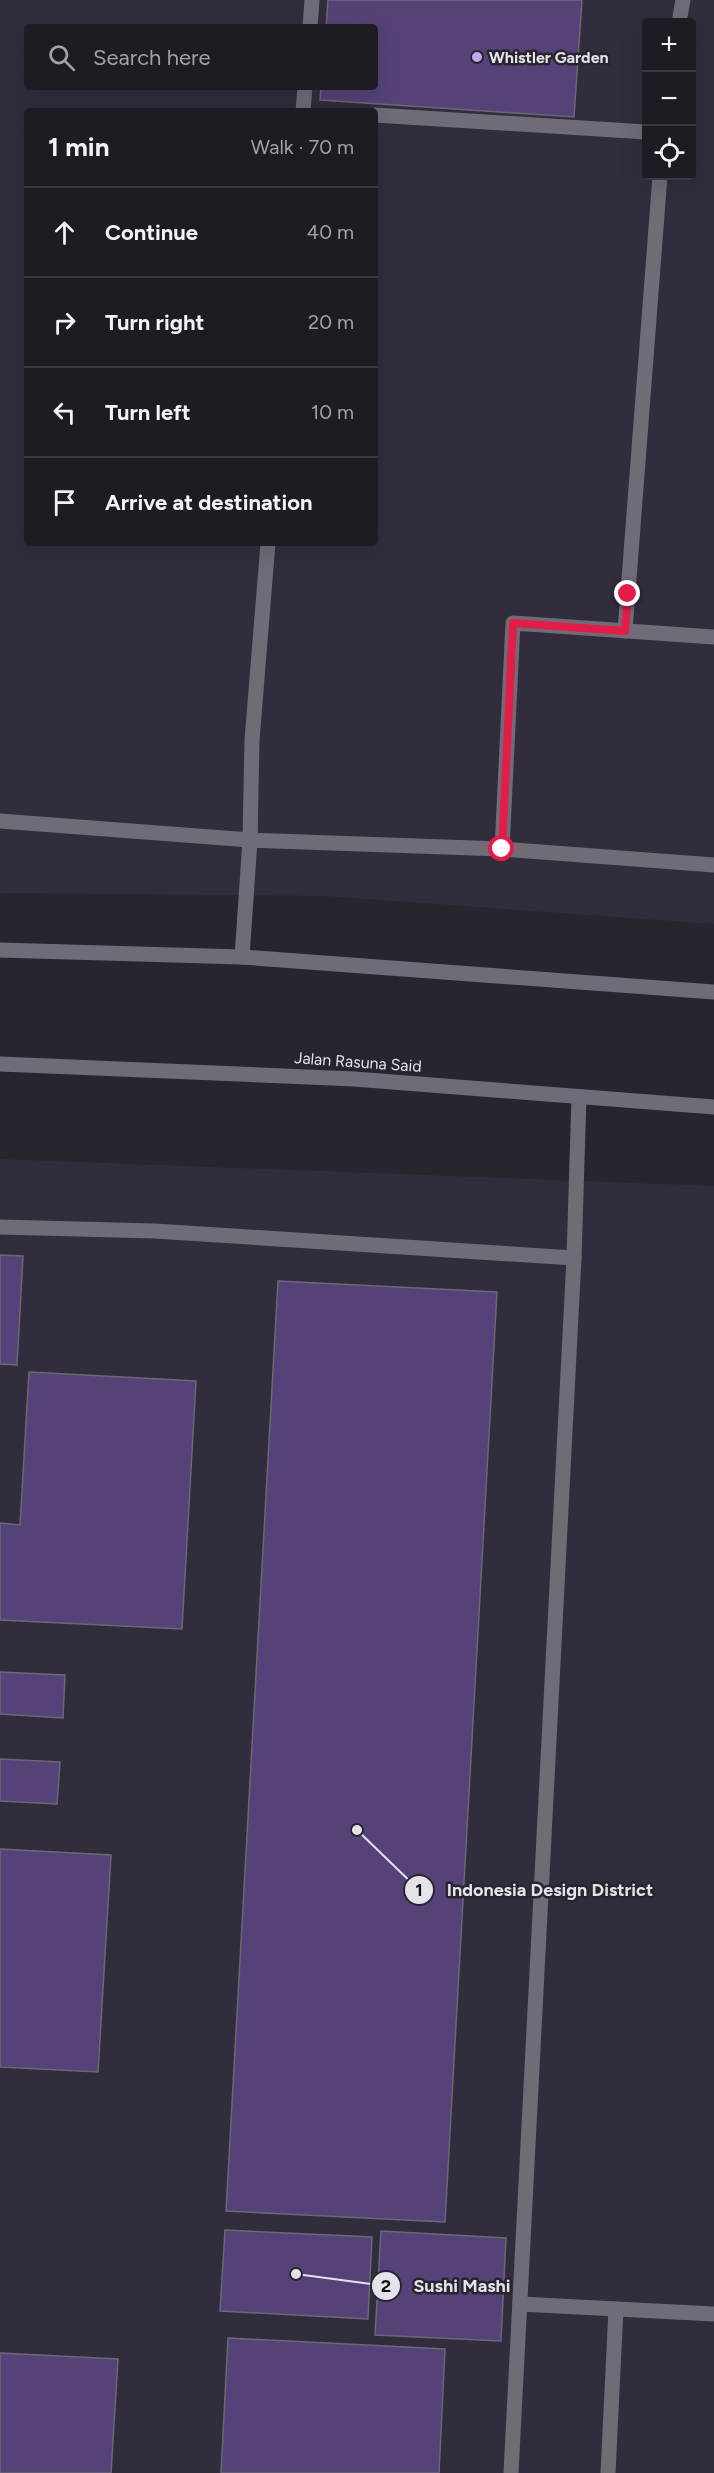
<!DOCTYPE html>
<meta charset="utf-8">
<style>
:root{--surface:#1e1c23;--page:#26252b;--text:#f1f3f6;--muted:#a1a1a6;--line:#3c3a41}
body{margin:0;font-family:Figtree,sans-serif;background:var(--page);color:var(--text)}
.controls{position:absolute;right:18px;top:18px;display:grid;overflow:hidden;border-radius:6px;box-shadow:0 6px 24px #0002}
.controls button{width:54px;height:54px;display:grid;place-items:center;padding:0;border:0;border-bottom:2px solid var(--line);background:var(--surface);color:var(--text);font:30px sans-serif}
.stop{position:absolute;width:18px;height:18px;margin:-14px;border:4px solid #e11d48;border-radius:50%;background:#fff}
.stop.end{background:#e11d48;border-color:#fff;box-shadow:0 2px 6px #0008}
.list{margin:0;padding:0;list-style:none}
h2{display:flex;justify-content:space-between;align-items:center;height:78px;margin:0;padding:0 24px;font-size:26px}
h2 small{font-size:20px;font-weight:400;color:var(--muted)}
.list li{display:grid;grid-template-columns:39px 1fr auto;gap:18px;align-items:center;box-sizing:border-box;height:90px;padding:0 24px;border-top:2px solid var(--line)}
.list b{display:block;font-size:22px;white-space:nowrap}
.list em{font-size:20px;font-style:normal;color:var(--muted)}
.icon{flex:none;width:33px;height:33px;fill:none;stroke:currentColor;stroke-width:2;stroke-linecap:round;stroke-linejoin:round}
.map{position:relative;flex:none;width:714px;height:2473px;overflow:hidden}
.search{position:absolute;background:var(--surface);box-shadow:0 6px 24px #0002;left:24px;top:24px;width:354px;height:66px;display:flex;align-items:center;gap:15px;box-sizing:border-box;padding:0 21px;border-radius:6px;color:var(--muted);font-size:22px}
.panel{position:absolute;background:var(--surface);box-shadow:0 6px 24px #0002;left:24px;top:108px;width:354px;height:438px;border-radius:6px}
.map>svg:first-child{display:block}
.built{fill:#322d3d;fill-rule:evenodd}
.building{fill:#554278;stroke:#6b6874;stroke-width:1.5}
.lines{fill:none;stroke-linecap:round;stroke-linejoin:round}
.minor{stroke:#6f6c78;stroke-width:15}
.route{stroke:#e11d48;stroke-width:8}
.poi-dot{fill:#c1a8f3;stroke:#28252f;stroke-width:2}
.labels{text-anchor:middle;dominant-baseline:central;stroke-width:5;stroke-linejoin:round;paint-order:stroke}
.poi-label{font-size:16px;font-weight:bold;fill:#e5e3ea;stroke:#28252f;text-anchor:start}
.street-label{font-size:16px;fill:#e5e3ea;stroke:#28252f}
.leader{fill:none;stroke:#e5e3ea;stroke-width:2}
.callout-dot{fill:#e5e3ea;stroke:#28252f;stroke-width:2}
.mark-label{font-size:18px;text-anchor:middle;font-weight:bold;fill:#111}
.callout-label{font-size:18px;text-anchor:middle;font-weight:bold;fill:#e5e3ea;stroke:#28252f;stroke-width:5;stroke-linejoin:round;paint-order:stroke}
</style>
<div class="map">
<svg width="714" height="2473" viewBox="0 0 714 2473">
<rect width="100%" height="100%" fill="#28252f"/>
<g class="built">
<path d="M 0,0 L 714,0 L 714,924 L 325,896 L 0,893 ZM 646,22 L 692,22 L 692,176 L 646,176 ZM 27,27 L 375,27 L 375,87 L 27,87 ZM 27,111 L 375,111 L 375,543 L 27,543 Z"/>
<path d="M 0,1159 L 714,1186 L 714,2473 L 0,2473 Z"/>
</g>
<g class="building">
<path d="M 328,0 L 582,0 L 574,117 L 320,100 L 321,87 L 375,87 L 375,27 L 326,27 Z"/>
<path d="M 0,1255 L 23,1256 L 17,1365 L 0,1364 Z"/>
<path d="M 278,1281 L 497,1292 L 445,2222 L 226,2211 Z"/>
<path d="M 29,1372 L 196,1381 L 182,1629 L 0,1620 L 0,1523 L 20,1525 Z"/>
<path d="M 0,1672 L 65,1675 L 63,1718 L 0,1714 Z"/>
<path d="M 0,1759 L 60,1762 L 57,1804 L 0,1801 Z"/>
<path d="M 0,1849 L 111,1855 L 98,2072 L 0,2067 Z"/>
<path d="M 225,2230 L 372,2237 L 368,2319 L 220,2311 Z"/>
<path d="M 381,2231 L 506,2238 L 501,2341 L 375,2335 Z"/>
<path d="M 228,2338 L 445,2349 L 439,2473 L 221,2473 Z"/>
<path d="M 0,2353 L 118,2359 L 111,2473 L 0,2473 Z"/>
</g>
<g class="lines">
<g class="minor">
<path d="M 679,22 L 683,0"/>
<path d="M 310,27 L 312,0"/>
<path d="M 303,111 L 305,87"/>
<path d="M 375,115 L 646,132"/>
<path d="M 625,631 L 660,176"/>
<path d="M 0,821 L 250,840 L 252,740 L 268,543"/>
<path d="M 502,849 L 513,623 L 714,637"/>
<path d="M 0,950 L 242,957 L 714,992"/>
<path d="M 242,957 L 250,840 L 502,849 L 714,865"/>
<path d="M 0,1064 L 354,1079 L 714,1107"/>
<path d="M 0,1227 L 155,1231 L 574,1258"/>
<path d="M 520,2304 L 714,2314"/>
<path d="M 511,2473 L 574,1258 L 579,1097"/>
<path d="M 608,2473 L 616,2309"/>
</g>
</g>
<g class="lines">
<path class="route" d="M 502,849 L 513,623 L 625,631 L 628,594"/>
</g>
<circle class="poi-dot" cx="477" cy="57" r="6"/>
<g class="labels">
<g class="poi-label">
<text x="489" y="57">Whistler Garden</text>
</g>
<g class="street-label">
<text transform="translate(358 1062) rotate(4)">Jalan Rasuna Said</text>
</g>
</g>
<path class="leader" d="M357 1830L419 1890M296 2274L386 2286"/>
<g class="callout-dot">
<circle cx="357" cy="1830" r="6"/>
<circle cx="296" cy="2274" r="6"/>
<circle cx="419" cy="1890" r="15"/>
<circle cx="386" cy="2286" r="15"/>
</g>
<g class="mark-label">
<text x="419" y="1896">1</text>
<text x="386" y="2292">2</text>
</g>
<g class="callout-label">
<text x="550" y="1896">Indonesia Design District</text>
<text x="462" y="2292">Sushi Mashi</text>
</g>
</svg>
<div class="controls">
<button>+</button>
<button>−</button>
<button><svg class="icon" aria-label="locate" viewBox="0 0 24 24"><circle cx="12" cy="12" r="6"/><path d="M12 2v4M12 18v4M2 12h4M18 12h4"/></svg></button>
</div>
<div class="stop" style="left:502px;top:849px"></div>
<div class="stop end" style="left:628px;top:594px"></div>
<div class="search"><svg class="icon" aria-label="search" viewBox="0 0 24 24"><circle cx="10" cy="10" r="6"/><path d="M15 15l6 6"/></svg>Search here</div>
<section class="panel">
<h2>1 min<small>Walk · 70 m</small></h2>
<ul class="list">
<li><svg class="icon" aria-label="ahead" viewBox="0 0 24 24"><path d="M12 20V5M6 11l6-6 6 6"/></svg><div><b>Continue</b></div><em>40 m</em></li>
<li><svg class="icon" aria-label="right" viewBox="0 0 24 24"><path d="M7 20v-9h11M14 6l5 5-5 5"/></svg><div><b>Turn right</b></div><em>20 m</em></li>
<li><svg class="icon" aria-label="left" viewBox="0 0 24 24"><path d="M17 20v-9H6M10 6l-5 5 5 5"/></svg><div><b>Turn left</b></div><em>10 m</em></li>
<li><svg class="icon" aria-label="arrive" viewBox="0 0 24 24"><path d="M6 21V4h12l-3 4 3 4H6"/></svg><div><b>Arrive at destination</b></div></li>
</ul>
</section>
</div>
